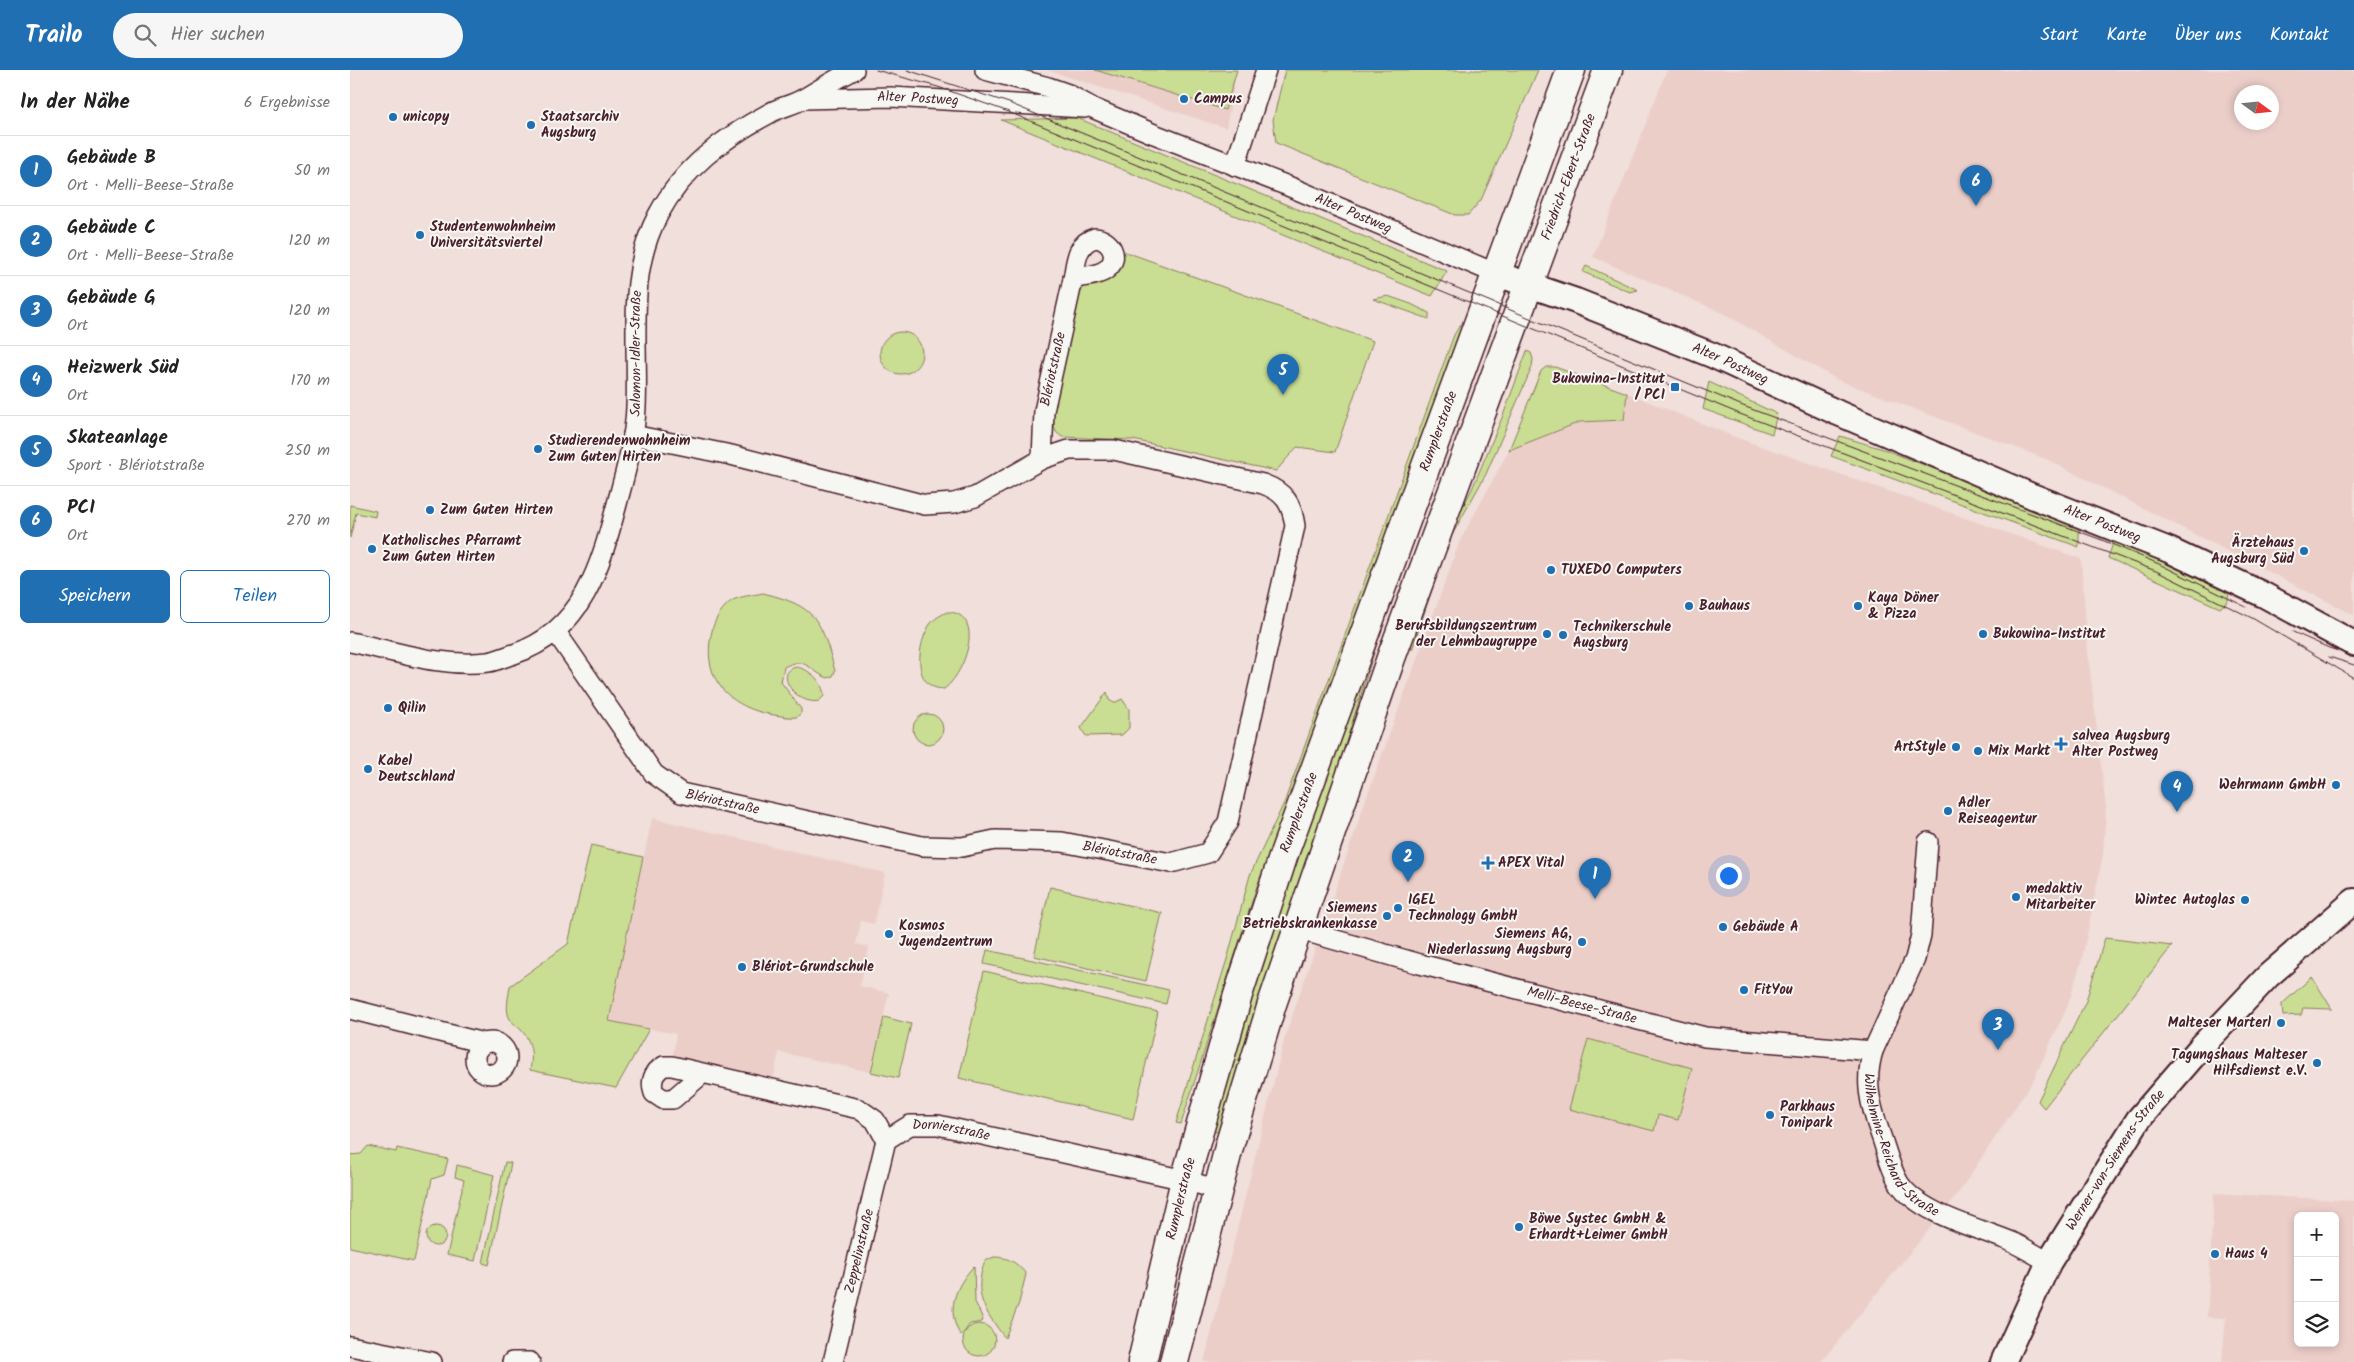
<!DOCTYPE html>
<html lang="de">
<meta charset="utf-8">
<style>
:root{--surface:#fff;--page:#f6f6f6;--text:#222;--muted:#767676;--line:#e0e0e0;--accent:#1f6fb2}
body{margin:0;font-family:Kalam,sans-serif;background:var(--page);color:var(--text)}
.controls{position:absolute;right:15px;bottom:15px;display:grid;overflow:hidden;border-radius:8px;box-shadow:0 2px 8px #0003}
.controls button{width:45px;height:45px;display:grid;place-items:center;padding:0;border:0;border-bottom:1px solid var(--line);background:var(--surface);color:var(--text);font:25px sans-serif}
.compass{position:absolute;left:1884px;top:15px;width:45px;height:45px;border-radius:50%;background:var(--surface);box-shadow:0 2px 8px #0003;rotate:105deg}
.you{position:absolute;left:1378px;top:805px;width:18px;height:18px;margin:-12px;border:4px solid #fff;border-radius:50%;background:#1a73e8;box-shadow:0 0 0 8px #1a73e833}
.badge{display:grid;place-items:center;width:32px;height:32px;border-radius:50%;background:var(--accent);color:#fff;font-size:16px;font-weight:700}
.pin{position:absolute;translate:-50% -41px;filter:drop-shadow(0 1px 2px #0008)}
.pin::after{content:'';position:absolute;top:26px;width:18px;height:15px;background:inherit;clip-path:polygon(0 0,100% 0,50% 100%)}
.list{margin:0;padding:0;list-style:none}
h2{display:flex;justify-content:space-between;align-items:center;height:65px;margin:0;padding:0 20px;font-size:21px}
h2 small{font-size:16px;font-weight:400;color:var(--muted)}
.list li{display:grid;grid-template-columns:32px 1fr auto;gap:15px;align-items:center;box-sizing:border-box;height:70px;padding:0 20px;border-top:1px solid var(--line)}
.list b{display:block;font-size:19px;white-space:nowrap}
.list p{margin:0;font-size:16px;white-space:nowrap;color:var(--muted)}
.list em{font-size:16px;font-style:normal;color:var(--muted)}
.actions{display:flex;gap:10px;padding:15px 20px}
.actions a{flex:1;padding:11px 0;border:1px solid var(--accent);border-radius:8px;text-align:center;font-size:18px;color:var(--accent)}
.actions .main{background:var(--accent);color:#fff}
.icon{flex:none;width:28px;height:28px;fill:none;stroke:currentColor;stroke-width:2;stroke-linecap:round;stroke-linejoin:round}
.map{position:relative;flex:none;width:2004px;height:1292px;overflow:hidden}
header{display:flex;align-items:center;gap:30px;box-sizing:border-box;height:70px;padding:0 25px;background:var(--accent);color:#fff}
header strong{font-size:24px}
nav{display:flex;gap:28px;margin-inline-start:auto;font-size:18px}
.search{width:350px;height:45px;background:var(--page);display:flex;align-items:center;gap:12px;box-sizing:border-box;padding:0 18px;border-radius:28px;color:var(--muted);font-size:19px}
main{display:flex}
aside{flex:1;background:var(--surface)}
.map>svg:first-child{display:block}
.built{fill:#eccec9;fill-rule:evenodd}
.green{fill:#c9dd93;stroke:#8a7e5f}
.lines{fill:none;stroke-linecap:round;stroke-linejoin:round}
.minor-casing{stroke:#4a1f2b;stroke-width:22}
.tertiary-casing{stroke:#4a1f2b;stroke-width:28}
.primary-casing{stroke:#4a1f2b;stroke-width:31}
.minor{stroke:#f6f6f2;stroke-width:19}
.tertiary{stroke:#f6f6f2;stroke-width:24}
.primary{stroke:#f6f6f2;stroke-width:28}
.tram{stroke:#4a1f2b;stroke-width:1}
.poi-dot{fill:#1f6fb2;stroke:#f6f6f2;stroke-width:2}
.labels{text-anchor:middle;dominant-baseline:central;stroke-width:4;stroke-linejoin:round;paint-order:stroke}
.poi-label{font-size:14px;font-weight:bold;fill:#4a1f2b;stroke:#f6f6f2;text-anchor:start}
.street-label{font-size:14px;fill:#4a1f2b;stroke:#f6f6f2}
</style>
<header>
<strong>Trailo</strong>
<div class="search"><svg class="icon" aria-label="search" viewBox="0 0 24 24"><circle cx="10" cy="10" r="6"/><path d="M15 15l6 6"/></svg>Hier suchen</div>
<nav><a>Start</a><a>Karte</a><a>Über uns</a><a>Kontakt</a></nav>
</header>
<main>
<aside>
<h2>In der Nähe<small>6 Ergebnisse</small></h2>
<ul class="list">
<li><span class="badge">1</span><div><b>Gebäude B</b><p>Ort · Melli-Beese-Straße</p></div><em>50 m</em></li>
<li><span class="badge">2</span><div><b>Gebäude C</b><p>Ort · Melli-Beese-Straße</p></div><em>120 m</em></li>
<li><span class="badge">3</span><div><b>Gebäude G</b><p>Ort</p></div><em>120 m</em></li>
<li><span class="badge">4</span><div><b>Heizwerk Süd</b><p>Ort</p></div><em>170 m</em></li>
<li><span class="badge">5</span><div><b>Skateanlage</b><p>Sport · Blériotstraße</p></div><em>250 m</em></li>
<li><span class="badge">6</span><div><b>PCI</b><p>Ort</p></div><em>270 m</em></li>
</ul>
<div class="actions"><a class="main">Speichern</a><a>Teilen</a></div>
</aside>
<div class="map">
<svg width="2004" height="1292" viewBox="0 0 2004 1292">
<rect width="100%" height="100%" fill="#f0dfda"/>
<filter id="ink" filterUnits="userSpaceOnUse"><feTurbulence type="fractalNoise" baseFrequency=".02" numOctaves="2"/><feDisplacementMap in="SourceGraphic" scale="10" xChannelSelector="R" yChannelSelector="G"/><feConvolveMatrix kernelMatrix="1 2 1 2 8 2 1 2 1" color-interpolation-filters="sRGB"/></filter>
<g filter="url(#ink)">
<g class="built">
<path d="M 697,0 L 887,0 L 876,58 Z"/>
<path d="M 1317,0 L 2004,0 L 2004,545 L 1696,389 L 1488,310 L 1373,243 L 1243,187 ZM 1892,22 L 1922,22 L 1922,52 L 1892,52 Z"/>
<path d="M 1277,323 L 1385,367 L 1731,489 L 1738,582 L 1756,738 L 1753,784 L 1732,889 L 1718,935 L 1684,1009 L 1607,1125 L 1471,1292 L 854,1292 L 935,967 L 1017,726 L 1110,471 L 1159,380 L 1230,352 L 1274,350 Z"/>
<path d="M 302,748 L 535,803 L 524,854 L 511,851 L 506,874 L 519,877 L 510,916 L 539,923 L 520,1002 L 429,982 L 423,1008 L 323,985 L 326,964 L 259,951 Z"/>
<path d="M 1864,1123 L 2004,1131 L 2004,1292 L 1872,1292 L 1876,1248 L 1857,1247 ZM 1948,1146 L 1985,1146 L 1985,1273 L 1948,1273 Z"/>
</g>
<g class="green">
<path d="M 745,0 L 887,0 L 875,40 Z"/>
<path d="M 935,0 L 1188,0 L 1131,130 L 1118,145 L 1105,145 L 926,73 L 923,50 Z"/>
<path d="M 727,48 L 1097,201 L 1082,226 L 651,50 Z"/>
<path d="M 773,181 L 1023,271 L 985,382 L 947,377 L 926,401 L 783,370 L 712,367 L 706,362 L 703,354 L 703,344 L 730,223 L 735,216 L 772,192 Z"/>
<path d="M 1236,196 L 1288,220 L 1280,222 L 1233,202 Z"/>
<path d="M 1038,226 L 1061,234 L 1079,243 L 1079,249 L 1023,229 Z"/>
<path d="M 1110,255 L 1116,256 L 973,646 L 907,816 L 831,1054 L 826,1053 L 878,886 L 900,805 L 934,733 L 1104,265 Z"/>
<circle cx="551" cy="283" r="21"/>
<path d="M 1134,262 L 1140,264 L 1032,557 L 874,1064 L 859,1060 L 924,852 Z"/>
<path d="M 1177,281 L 1181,283 L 1183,289 L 1182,297 L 1136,404 L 1097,474 L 1062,580 L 1058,572 L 1095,472 L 1122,419 L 1154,343 Z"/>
<path d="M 1196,297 L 1205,297 L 1277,323 L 1274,350 L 1230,352 L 1159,380 L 1191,301 Z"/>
<path d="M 1359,312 L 1427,344 L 1422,364 L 1353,339 Z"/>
<path d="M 1490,366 L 1533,379 L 1729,455 L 1729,477 L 1481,386 Z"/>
<path d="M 0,435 L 26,441 L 25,447 L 6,443 L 0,468 Z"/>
<path d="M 1764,470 L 1879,518 L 1878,531 L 1870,538 L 1758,488 Z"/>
<path d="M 413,523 C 467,536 471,550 485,601 L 483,606 L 478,608 C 460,602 456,585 434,597 L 431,612 L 451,639 L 451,643 L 447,647 C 440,648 432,646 424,645 C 379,638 350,608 362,561 C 364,550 373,536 383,530 C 391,526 404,525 413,523 Z"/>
<path d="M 597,542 C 636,542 616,603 594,619 C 561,619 567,572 581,553 C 585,548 591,545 597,542 Z"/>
<path d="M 447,597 C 461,600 473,612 474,626 L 469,631 C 446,636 422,601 447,597 Z"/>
<path d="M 757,622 L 759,630 L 764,633 L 772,629 L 779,639 L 779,658 L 772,665 L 736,666 L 731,658 Z"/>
<circle cx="578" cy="659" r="15"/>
<path d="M 241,775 L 293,787 L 259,951 L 299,959 L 266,1018 L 180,1000 C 183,986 182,970 170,959 C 165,954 160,952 158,944 C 156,936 159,924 160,916 L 218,874 Z"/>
<path d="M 700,817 L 812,843 L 796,911 L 684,886 Z"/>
<path d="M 1755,868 L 1822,876 L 1694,1038 L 1688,1031 L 1736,931 Z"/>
<path d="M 637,880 L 819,920 L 816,934 L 634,894 Z"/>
<path d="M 634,901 L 808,942 L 783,1049 L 609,1008 Z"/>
<path d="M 1962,907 L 1982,939 L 1953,938 L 1951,945 L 1933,946 L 1932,934 Z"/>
<path d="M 534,947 L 561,954 L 548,1008 L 521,1002 Z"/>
<path d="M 1238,969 L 1342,998 L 1328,1050 L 1308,1045 L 1304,1061 L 1219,1039 Z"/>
<path d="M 18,1076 L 46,1082 L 47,1078 L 98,1089 L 94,1105 L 82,1109 L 64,1191 L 0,1177 L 0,1085 L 11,1084 Z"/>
<path d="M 155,1092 L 161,1093 L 139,1195 L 133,1193 Z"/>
<path d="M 107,1095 L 144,1105 L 125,1191 L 97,1185 L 114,1110 L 105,1107 Z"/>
<circle cx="86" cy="1166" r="10"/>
<path d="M 831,1165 L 837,1167 L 807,1292 L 801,1292 Z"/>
<path d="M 644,1187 C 659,1187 667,1193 676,1204 L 669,1233 L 655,1268 C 635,1241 622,1225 635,1191 Z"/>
<path d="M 624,1196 L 625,1232 L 633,1249 L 632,1252 L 620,1254 L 611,1266 C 595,1241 605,1216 624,1196 Z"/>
<circle cx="629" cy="1270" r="16"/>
</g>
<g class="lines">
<g class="minor-casing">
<g id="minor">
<path id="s1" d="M 635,0 L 698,17 L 718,24 L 745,39 L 804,64 L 938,116 L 1147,204"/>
<path id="s2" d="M 453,29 L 541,27 L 735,38"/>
<path d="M 885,96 L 916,0"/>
<path d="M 745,168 C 760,169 771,187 757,199 C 749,206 733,206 723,209 C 726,193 726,173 745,168 Z"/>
<path id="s3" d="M 692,389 L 694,341 L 723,209"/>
<path id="s4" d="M 206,562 L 304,704 L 331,723 L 572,776 L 612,777 L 645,770 L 712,772 L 821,793 L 858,783 L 878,752 L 945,456 C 942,434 935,422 913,414 L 764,380 L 719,380 L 692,389 L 625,427 L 604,433 L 575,435 L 381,385 L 283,365"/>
<path id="s5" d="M 0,572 C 45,581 92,598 138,592 C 147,591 156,586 164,584 C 234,561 251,494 268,430 C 276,400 285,368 286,337 C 289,272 276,205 308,145 C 333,98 373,68 420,43 C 430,37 443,35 453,29 C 470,19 486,9 504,0"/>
<path id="s6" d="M 1578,772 L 1571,865 L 1565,889 L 1523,981 C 1514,1011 1520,1034 1530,1063 C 1536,1079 1540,1098 1549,1113 C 1569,1144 1629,1158 1662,1172 C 1675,1178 1687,1186 1699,1192"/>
<path id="s7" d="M 947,859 L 1070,894 L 1355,967 L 1523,981"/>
<path d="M 0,939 L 133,973"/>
<circle cx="141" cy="988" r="16"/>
<path d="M 352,1004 L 323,1029 L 313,1029 L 304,1023 C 300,1012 303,1002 314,996 L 322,996 L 509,1039 L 525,1050 L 536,1070"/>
<path id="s8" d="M 536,1070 L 560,1055 L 588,1055 L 835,1110 L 868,1120"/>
<path d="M 0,1276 L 82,1292"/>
<path d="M 162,1292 L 180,1292"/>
<path id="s9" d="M 483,1292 L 536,1070"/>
</g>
</g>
<g class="tertiary-casing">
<g id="tertiary">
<path id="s10" d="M 1147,204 L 1226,231 L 1362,285 L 1488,343 L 1682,426 L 1819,480 L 1914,525 L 2004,574"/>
<path id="s11" d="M 1653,1292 L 1699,1192 L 1788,1050 L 1851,977 L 1918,906 L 2004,831"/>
</g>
</g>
<g class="primary-casing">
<g id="primary">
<path id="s12" d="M 792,1292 L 835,1110 L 888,925 L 935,781 L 1221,0"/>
<path id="s13" d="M 824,1292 L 880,1073 L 922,934 L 1041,588 L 1258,0"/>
</g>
</g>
<use href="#minor" class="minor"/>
<use href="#tertiary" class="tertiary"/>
<use href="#primary" class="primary"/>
<g class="tram">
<path d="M 526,0 L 588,17 L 656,41 L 1390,344 L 1806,501 L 1902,548 L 2004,608"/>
<path d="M 557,0 L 659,33 L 1393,336 L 1752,470 L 1809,494 L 1896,537"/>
<path d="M 1943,562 L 1979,578 L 2004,586"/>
<path d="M 1979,587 L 2004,595"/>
</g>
</g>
</g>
<g class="poi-dot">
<circle cx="834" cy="29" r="5"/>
<circle cx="43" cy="47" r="5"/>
<circle cx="181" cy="55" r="5"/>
<circle cx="70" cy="165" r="5"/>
<rect x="1320" y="312" width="10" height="10" rx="2.5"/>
<circle cx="188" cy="379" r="5"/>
<circle cx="80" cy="440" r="5"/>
<circle cx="22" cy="479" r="5"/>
<circle cx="1954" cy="481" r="5"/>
<circle cx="1201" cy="500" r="5"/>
<circle cx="1339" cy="536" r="5"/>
<circle cx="1508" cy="536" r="5"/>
<circle cx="1197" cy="564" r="5"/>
<circle cx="1633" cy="564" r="5"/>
<circle cx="1213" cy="565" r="5"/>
<circle cx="38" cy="638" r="5"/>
<path d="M1708.5 666.5h5v5h5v5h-5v5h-5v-5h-5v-5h5z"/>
<circle cx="1606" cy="677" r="5"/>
<circle cx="1628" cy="681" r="5"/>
<circle cx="18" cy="699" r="5"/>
<circle cx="1986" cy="715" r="5"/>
<circle cx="1598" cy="741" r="5"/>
<path d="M1135.5 785.5h5v5h5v5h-5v5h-5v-5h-5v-5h5z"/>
<circle cx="1666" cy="827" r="5"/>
<circle cx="1895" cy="830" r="5"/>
<circle cx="1048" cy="838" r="5"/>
<circle cx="1037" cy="846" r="5"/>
<circle cx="1373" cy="857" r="5"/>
<circle cx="539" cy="864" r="5"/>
<circle cx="1232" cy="872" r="5"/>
<circle cx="392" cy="897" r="5"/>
<circle cx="1394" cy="920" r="5"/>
<circle cx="1931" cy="953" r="5"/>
<circle cx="1967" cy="993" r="5"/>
<circle cx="1420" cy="1045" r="5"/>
<circle cx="1169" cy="1157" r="5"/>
<circle cx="1865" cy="1184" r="5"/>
</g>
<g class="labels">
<g class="poi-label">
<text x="844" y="29">Campus</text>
<text x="53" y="47">unicopy</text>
<text x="191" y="47">Staatsarchiv<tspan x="191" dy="16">Augsburg</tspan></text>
<text x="80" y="157">Studentenwohnheim<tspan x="80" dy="16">Universitätsviertel</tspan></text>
<text x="1315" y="309" text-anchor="end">Bukowina-Institut<tspan x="1315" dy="16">/ PCI</tspan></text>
<text x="198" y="371">Studierendenwohnheim<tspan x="198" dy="16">Zum Guten Hirten</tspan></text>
<text x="90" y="440">Zum Guten Hirten</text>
<text x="32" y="471">Katholisches Pfarramt<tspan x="32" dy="16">Zum Guten Hirten</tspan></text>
<text x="1944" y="473" text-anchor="end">Ärztehaus<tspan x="1944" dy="16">Augsburg Süd</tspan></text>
<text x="1211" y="500">TUXEDO Computers</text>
<text x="1518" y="528">Kaya Döner<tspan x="1518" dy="16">&amp; Pizza</tspan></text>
<text x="1349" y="536">Bauhaus</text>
<text x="1187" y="556" text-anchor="end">Berufsbildungszentrum<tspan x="1187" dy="16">der Lehmbaugruppe</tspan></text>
<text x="1223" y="557">Technikerschule<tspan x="1223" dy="16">Augsburg</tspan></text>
<text x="1643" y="564">Bukowina-Institut</text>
<text x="48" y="638">Qilin</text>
<text x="1722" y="666">salvea Augsburg<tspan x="1722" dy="16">Alter Postweg</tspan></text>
<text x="1596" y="677" text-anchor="end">ArtStyle</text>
<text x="1638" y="681">Mix Markt</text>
<text x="28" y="691">Kabel<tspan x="28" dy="16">Deutschland</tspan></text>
<text x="1976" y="715" text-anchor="end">Wehrmann GmbH</text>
<text x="1608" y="733">Adler<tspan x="1608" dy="16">Reiseagentur</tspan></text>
<text x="1148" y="793">APEX Vital</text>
<text x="1676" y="819">medaktiv<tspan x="1676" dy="16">Mitarbeiter</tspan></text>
<text x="1058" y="830">IGEL<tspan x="1058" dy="16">Technology GmbH</tspan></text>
<text x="1885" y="830" text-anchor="end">Wintec Autoglas</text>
<text x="1027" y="838" text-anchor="end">Siemens<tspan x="1027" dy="16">Betriebskrankenkasse</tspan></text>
<text x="549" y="856">Kosmos<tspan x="549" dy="16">Jugendzentrum</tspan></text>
<text x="1383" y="857">Gebäude A</text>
<text x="1222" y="864" text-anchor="end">Siemens AG,<tspan x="1222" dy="16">Niederlassung Augsburg</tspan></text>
<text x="402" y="897">Blériot-Grundschule</text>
<text x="1404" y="920">FitYou</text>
<text x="1921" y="953" text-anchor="end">Malteser Marterl</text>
<text x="1957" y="985" text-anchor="end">Tagungshaus Malteser<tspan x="1957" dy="16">Hilfsdienst e.V.</tspan></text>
<text x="1430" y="1037">Parkhaus<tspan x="1430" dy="16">Tonipark</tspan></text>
<text x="1179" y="1149">Böwe Systec GmbH &amp;<tspan x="1179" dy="16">Erhardt+Leimer GmbH</tspan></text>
<text x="1875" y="1184">Haus 4</text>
</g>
<g class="street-label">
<text stroke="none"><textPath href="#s2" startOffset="115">Alter Postweg</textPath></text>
<text stroke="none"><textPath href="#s13" startOffset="1250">Friedrich-Ebert-Straße</textPath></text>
<text stroke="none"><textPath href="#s1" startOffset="396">Alter Postweg</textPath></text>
<text stroke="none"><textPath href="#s5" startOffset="511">Salomon-Idler-Straße</textPath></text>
<text stroke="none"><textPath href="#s10" startOffset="250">Alter Postweg</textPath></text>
<text stroke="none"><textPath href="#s3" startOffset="91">Blériotstraße</textPath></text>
<text stroke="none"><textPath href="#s12" startOffset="978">Rumplerstraße</textPath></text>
<text stroke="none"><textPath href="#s10" startOffset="655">Alter Postweg</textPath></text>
<text stroke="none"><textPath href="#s4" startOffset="248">Blériotstraße</textPath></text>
<text stroke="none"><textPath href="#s12" startOffset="572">Rumplerstraße</textPath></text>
<text stroke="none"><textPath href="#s4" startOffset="652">Blériotstraße</textPath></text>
<text stroke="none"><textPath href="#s7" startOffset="295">Melli-Beese-Straße</textPath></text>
<text stroke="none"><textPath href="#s8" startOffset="70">Dornierstraße</textPath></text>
<text stroke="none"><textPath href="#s6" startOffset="324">Wilhelmine-Reichard-Straße</textPath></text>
<text stroke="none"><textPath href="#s11" startOffset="232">Werner-von-Siemens-Straße</textPath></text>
<text stroke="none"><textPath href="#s12" startOffset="168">Rumplerstraße</textPath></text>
<text stroke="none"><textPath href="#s9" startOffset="114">Zeppelinstraße</textPath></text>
</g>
</g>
</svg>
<div class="controls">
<button>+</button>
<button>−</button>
<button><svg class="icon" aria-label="layers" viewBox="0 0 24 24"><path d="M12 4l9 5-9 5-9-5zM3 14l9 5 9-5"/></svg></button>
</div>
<svg class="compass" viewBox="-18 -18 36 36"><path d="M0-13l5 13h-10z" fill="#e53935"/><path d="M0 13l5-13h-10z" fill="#767676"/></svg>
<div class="you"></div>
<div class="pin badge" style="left:1245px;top:829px">1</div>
<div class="pin badge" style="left:1058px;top:812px">2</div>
<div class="pin badge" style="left:1648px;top:980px">3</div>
<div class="pin badge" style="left:1827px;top:742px">4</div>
<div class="pin badge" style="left:933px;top:325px">5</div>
<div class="pin badge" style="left:1626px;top:136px">6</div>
</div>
</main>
